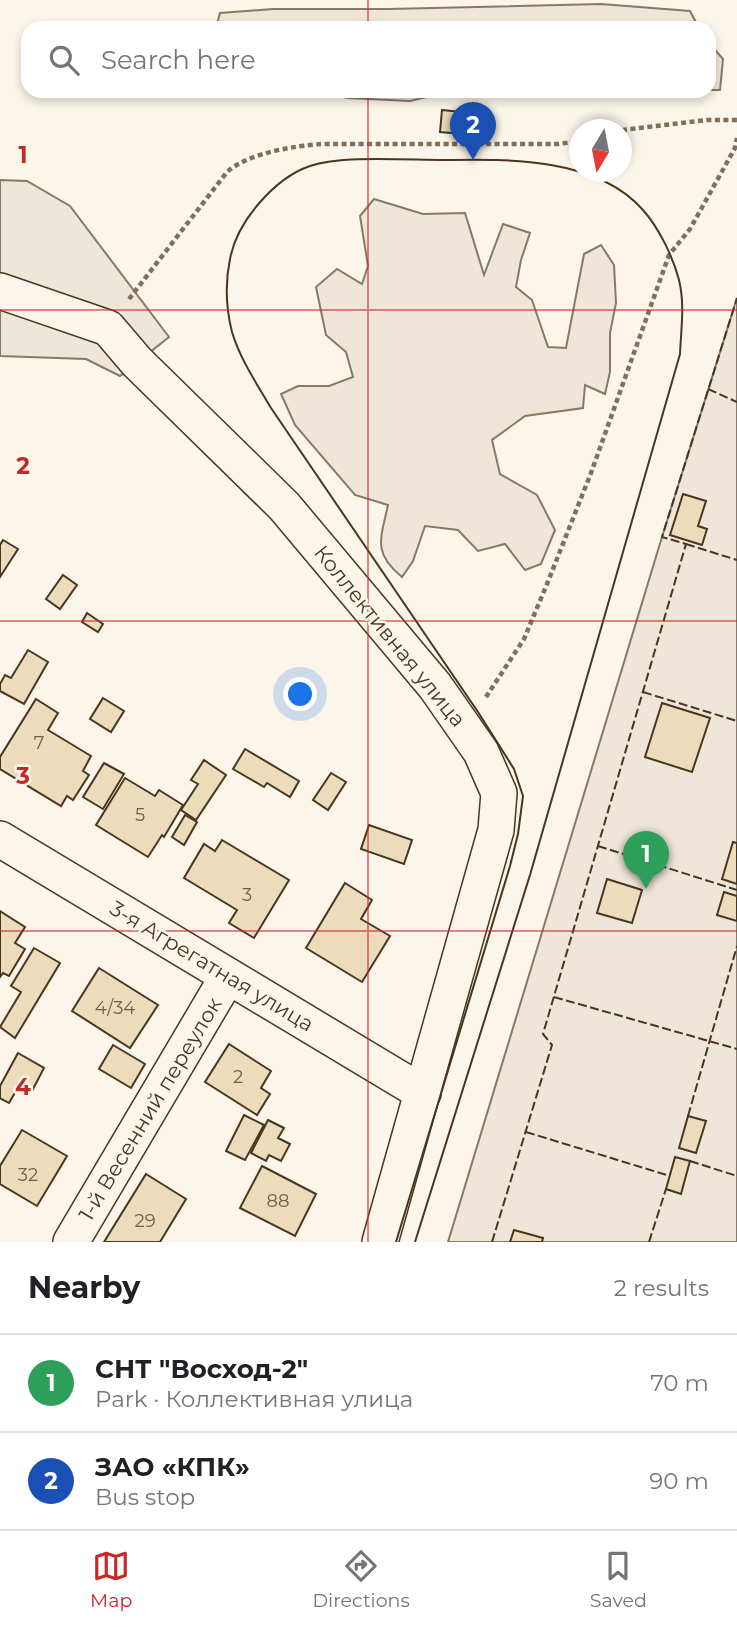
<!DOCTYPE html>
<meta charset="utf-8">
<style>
:root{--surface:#fff;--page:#f2f2f2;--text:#202124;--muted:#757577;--line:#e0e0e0;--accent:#c62828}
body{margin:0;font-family:Montserrat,sans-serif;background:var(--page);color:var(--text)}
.compass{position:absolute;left:569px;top:119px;width:63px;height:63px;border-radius:50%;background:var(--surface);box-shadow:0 4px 10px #0003;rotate:190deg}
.you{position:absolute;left:301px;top:695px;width:24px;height:24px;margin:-18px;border:5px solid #fff;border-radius:50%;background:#1a73e8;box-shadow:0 0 0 10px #1a73e833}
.badge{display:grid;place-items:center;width:46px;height:46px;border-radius:50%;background:var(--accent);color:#fff;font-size:23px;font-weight:700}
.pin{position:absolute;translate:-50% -58px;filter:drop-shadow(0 2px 4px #0008)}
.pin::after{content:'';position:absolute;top:37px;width:24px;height:21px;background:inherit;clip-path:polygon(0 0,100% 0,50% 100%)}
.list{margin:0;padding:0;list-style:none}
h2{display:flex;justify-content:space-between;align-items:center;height:91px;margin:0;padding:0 28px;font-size:30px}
h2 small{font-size:23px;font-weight:400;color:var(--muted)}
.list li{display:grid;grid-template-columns:46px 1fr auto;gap:21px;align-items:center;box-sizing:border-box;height:98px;padding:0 28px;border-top:2px solid var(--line)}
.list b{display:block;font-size:26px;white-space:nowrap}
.list p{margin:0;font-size:23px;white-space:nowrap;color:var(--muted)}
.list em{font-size:23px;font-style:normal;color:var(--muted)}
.icon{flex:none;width:38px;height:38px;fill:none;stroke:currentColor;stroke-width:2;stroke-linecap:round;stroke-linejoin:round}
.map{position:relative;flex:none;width:737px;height:1242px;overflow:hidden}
.search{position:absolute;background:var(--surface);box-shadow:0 4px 10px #0003;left:21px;right:21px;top:21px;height:77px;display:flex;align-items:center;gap:18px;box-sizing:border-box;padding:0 24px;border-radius:21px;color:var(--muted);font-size:26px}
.sheet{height:287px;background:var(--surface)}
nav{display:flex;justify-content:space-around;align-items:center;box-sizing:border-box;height:98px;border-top:2px solid var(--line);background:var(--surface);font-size:19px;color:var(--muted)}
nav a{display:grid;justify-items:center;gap:4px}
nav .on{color:var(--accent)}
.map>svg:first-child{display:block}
.green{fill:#ede6d9;stroke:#887966;stroke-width:2}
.parking{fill:#ede7d9;stroke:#887966;stroke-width:2}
.building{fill:#ecdcbc;stroke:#4a3520;stroke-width:2}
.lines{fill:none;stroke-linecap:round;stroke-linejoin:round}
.street-casing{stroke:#4a3520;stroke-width:38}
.path{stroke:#7f6f5c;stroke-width:4.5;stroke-dasharray:5 3.5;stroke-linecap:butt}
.street{stroke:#fbf6e9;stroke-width:35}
.tram{stroke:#4a3520;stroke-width:2}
.fence{stroke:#4a3520;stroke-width:2;stroke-dasharray:9 3.5;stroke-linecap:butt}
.grid{fill:none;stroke:#c62828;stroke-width:2;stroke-opacity:0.55}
.labels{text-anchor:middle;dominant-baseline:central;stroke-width:5;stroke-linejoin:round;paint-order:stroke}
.number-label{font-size:18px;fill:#725f47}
.street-label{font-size:21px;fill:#4a3520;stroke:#fbf6e9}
.grid-label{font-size:23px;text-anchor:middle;font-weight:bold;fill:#c62828;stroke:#fbf6e9;stroke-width:5;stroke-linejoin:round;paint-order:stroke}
</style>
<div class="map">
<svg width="737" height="1242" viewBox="0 0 737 1242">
<rect width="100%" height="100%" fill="#fbf6e9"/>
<g class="green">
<path d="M 601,4 L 690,11 L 699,28 L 216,28 L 220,13 L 273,9 L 389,9 Z"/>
<path d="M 709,43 L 723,59 L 720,90 L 709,90 Z"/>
<path d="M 316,91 L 452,91 L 410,101 L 348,98 Z"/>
<path d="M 374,199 L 423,214 L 465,213 L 484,275 L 503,224 L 530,233 L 521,260 L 516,287 L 532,300 L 548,347 L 566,348 L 584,254 L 601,245 L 614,265 L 616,303 L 610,333 L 610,372 L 605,394 L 585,385 L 583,408 L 525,416 L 492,440 L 500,474 L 537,495 L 555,530 L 541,564 L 525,570 L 505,544 L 478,551 L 458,530 L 425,526 L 413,561 L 402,577 C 372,553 381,538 388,505 L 355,495 L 295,425 L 281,394 L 298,386 L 329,386 L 353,377 L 346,352 L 326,335 L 316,287 L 337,269 L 362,284 L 368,266 L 360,216 Z"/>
<path d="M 737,298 L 737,1242 L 448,1242 L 662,537 Z"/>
</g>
<path class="parking" d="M 0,180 L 27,181 L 70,206 L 169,337 L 120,376 L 86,359 L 0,356 Z"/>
<g class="building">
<path d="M 442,110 L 490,115 L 488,136 L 440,132 Z"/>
<path d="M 683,494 L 706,501 L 698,526 L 707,529 L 702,545 L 670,535 Z"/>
<path d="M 3,540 L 18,549 L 0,577 L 0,545 Z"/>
<path d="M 63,575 L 77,585 L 60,609 L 46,599 Z"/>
<path d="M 87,613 L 103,624 L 98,632 L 82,622 Z"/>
<path d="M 28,650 L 48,662 L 24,704 L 0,691 L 0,684 L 5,675 L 11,678 Z"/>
<path d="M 103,698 L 124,711 L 111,732 L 90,719 Z"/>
<path d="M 36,699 L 58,713 L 48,730 L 91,756 L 83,771 L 89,775 L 73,800 L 67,796 L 61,806 L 0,769 L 0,757 Z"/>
<path d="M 662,703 L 710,718 L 692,772 L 645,757 Z"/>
<path d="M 245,749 L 299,781 L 290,797 L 267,783 L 264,787 L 233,769 Z"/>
<path d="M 204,760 L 226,775 L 196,820 L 181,810 L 198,784 L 191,780 Z"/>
<path d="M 104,763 L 124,774 L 103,809 L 83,797 Z"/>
<path d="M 331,773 L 346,782 L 328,810 L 313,800 Z"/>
<path d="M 125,778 L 155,796 L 159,790 L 183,805 L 164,837 L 162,835 L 148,857 L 96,825 Z"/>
<path d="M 185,815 L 197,822 L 184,845 L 172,837 Z"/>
<path d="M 369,825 L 412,840 L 404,864 L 361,849 Z"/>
<path d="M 222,840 L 289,880 L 254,938 L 229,923 L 237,910 L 184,878 L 204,844 L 215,851 Z"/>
<path d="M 733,842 L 737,843 L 737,884 L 722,879 Z"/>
<path d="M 607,879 L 642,890 L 632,923 L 597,913 Z"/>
<path d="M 345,883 L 372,900 L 361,919 L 390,936 L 362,982 L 306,948 Z"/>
<path d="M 724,892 L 737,896 L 737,921 L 717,915 Z"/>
<path d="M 0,911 L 25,927 L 15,943 L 25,949 L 9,976 L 3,973 L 0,977 Z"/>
<path d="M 34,948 L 60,963 L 15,1038 L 0,1027 L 21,992 L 11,986 Z"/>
<path d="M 99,968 L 158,1005 L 130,1048 L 72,1011 Z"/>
<path d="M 229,1044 L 271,1071 L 261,1088 L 270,1094 L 257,1115 L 205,1082 Z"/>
<path d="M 113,1045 L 145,1064 L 131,1088 L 99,1069 Z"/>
<path d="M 18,1053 L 44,1068 L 32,1091 L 20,1084 L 9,1103 L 0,1098 L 0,1086 Z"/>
<path d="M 244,1115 L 264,1125 L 245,1160 L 226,1151 Z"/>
<path d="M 688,1116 L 706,1121 L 696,1153 L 679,1148 Z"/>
<path d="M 268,1120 L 284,1128 L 278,1138 L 290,1144 L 281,1161 L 269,1155 L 266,1161 L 251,1153 Z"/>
<path d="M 22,1130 L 67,1156 L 37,1206 L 0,1184 L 0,1166 Z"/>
<path d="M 675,1157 L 690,1161 L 681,1194 L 666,1189 Z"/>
<path d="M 262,1166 L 316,1194 L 295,1236 L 240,1208 Z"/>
<path d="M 146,1174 L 186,1199 L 160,1242 L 104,1242 Z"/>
<path d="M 514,1230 L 543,1238 L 542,1242 L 510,1242 Z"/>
</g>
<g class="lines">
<g class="street-casing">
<g id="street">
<path d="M 0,291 L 108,328 L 137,362 L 284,506 L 435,686 L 481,752 L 499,793 L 496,830 L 380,1242"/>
<path d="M 0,839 L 423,1093"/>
<path d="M 71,1242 L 228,976"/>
</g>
</g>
<g class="path">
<path d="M 622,130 L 707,120 L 737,120"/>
<path d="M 129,299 L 227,172 C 248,153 294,146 321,144 L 558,144 L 580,141"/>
<path d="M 486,697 L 524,639 L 547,584 L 591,473 L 669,255 L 690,229 L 735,148 L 737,138"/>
</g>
<use href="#street" class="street"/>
<path class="tram" d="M 396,1242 L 510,866 L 518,834 L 523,796 L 514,769 L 478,712 L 271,408 C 257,384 240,359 232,332 C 226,308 225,283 230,259 C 237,221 275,178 310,166 C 341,155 408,160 443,160 C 507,159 597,157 643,210 C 659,228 673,257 679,280 C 685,304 681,330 680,354 L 530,875 L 415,1242"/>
<g class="fence">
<path d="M 708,389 L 737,402"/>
<path d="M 686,544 L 737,560"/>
<path d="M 643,692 L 737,721"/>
<path d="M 598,846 L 737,890"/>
<path d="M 554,997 L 737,1049"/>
<path d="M 688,1116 L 737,946"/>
<path d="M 526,1132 L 670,1176"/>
<path d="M 690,1161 L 737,1176"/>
<path d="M 492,1242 L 552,1045 L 543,1034 L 686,544 L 662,537 L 737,298"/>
<path d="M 649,1242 L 666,1189"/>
</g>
</g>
<path class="grid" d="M 368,0 L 368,28M 368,91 L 368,1242M 0,310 L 737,310M 0,621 L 737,621M 0,931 L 737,931"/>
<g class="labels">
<g class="number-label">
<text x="39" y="743">7</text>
<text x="140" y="815">5</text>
<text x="247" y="895">3</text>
<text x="115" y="1008">4/34</text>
<text x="238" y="1077">2</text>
<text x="28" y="1175">32</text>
<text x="278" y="1201">88</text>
<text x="145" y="1221">29</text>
</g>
<g class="street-label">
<text transform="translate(390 636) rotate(51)">Коллективная улица</text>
<text transform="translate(212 966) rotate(31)">3-я Агрегатная улица</text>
<text transform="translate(150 1109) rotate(-59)">1-й Весенний переулок</text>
</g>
</g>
<g class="grid-label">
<text x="23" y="163">1</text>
<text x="23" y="474">2</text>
<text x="23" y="784">3</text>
<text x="23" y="1095">4</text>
</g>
</svg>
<svg class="compass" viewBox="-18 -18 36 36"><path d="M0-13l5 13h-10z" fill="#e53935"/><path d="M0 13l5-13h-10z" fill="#757577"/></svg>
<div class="you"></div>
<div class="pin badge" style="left:646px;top:889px;background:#2e9e5b">1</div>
<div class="pin badge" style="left:473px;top:160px;background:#1a4fb4">2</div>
<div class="search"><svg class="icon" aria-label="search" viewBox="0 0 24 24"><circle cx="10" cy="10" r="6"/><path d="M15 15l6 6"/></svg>Search here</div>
</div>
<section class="sheet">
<h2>Nearby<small>2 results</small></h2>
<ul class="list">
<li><span class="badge" style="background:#2e9e5b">1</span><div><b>СНТ &quot;Восход-2&quot;</b><p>Park · Коллективная улица</p></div><em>70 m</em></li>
<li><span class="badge" style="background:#1a4fb4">2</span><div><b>ЗАО «КПК»</b><p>Bus stop</p></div><em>90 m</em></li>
</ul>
</section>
<nav>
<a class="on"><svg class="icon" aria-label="map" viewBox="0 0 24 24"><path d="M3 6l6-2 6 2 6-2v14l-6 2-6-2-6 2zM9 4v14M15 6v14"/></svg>Map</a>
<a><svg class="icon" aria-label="directions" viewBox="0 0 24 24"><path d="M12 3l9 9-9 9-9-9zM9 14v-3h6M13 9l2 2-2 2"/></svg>Directions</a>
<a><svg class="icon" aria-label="saved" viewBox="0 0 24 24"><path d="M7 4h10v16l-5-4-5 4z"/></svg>Saved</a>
</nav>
